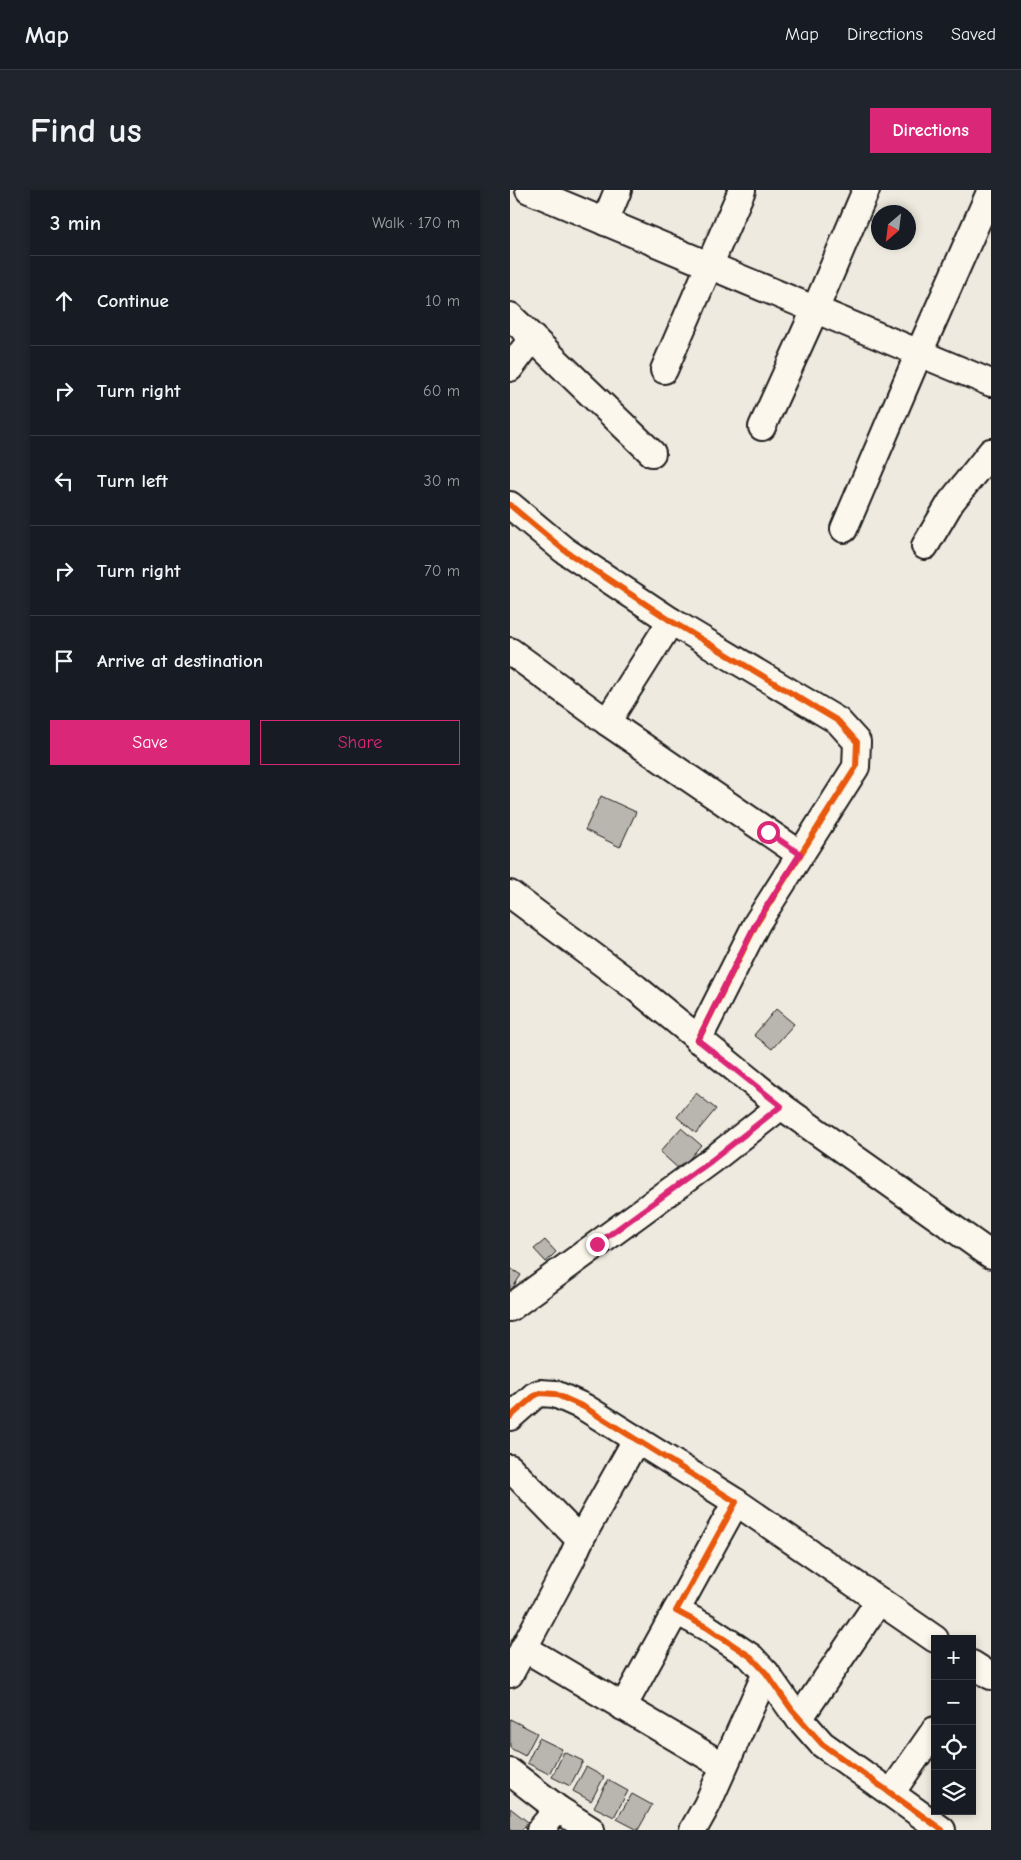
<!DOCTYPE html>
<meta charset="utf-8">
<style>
:root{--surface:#171b24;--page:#20242c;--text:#f1f3f6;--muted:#9ea1a6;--line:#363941;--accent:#db2777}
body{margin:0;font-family:"Comic Neue",sans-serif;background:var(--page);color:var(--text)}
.controls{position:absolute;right:15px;bottom:15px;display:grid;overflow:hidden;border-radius:0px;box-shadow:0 2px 8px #0003}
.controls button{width:45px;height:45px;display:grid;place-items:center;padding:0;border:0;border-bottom:1px solid var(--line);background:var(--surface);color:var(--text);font:25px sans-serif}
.compass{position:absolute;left:361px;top:15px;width:45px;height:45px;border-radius:50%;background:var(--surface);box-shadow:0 2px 8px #0003;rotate:208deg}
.stop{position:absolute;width:15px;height:15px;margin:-11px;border:4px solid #db2777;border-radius:50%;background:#fff}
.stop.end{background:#db2777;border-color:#fff;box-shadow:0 1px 5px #0008}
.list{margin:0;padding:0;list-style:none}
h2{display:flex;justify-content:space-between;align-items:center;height:65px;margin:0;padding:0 20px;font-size:21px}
h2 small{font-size:16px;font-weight:400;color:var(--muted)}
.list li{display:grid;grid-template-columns:32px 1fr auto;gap:15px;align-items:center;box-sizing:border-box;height:90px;padding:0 20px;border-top:1px solid var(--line)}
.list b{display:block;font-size:19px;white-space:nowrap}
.list em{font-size:16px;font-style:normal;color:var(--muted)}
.actions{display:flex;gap:10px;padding:15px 20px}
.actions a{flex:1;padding:11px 0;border:1px solid var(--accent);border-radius:0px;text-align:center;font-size:18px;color:var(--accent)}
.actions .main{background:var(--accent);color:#fff}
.icon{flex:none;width:28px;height:28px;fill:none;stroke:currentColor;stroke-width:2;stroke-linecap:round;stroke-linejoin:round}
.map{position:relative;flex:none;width:481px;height:1640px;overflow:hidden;border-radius:0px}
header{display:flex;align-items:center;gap:30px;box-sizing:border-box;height:70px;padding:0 25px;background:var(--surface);border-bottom:1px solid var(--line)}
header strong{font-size:24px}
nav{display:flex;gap:28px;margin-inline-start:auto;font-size:18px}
.intro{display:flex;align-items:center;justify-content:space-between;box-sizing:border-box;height:120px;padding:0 30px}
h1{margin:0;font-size:35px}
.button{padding:12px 22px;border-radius:0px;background:var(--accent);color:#fff;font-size:18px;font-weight:700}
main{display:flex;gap:30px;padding:0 30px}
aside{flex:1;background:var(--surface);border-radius:0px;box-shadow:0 2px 8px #0003}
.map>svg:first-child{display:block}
.building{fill:#b9b6af;stroke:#1c1c1c}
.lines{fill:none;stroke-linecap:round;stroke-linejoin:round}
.minor-casing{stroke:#1c1c1c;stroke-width:30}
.minor{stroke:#fbf7ec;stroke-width:26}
.cycleway-casing{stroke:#fbf7ec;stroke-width:9}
.cycleway{stroke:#e8590c;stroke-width:6}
.route{stroke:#db2777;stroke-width:6}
</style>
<header>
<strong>Map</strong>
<nav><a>Map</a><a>Directions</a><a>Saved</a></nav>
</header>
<div class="intro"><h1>Find us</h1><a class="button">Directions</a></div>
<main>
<aside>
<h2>3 min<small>Walk · 170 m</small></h2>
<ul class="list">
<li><svg class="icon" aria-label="ahead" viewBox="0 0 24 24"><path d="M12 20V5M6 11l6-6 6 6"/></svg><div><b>Continue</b></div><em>10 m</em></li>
<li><svg class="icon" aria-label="right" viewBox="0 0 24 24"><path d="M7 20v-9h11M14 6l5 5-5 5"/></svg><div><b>Turn right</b></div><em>60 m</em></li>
<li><svg class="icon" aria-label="left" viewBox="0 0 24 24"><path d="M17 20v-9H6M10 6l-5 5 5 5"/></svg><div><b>Turn left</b></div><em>30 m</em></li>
<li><svg class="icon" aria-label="right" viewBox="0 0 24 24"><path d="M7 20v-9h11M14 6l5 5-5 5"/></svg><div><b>Turn right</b></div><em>70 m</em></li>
<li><svg class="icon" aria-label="arrive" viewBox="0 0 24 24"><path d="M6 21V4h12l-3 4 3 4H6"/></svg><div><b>Arrive at destination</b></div></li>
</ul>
<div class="actions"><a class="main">Save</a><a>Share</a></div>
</aside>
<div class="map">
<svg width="481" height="1640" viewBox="0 0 481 1640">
<rect width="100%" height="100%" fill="#eeeadf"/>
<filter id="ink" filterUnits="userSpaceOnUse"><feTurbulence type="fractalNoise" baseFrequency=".02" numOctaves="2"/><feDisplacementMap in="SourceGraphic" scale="10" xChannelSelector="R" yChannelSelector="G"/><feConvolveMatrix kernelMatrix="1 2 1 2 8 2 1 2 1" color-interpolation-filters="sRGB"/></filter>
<g filter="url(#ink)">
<g class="building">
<path d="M 91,606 L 126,622 L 110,657 L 75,640 Z"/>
<path d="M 266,819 L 284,834 L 262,859 L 244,845 Z"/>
<path d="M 186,903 L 206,919 L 186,943 L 167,927 Z"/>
<path d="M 171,938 L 191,955 L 170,980 L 150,962 Z"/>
<path d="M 35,1050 L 46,1062 L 36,1072 L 24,1059 Z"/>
<path d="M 0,1078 L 11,1085 L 0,1102 Z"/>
<path d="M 0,1529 L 27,1543 L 15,1566 L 0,1558 Z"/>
<path d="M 29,1548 L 52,1559 L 39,1584 L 17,1573 Z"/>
<path d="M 54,1562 L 73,1571 L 60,1596 L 42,1587 Z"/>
<path d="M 76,1577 L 94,1587 L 81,1611 L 63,1601 Z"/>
<path d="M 98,1590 L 118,1601 L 104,1627 L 84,1617 Z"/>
<path d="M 122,1604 L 142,1615 L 128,1640 L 107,1629 Z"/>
<path d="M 0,1618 L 18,1632 L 12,1640 L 0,1640 Z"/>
</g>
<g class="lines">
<g class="minor-casing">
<g id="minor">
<path d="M 19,0 L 481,193"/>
<path d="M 95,32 L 108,0"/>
<path d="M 0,126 L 142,263"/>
<path d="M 0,178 L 22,149"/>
<path d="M 154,180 L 232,0"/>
<path d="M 252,237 L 305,120 L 356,0"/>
<path d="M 0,315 L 54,360 L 161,431 L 328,531 L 347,552 L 346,577 L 247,733 L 188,850"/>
<path d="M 334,339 L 409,163 L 481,0"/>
<path d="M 415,356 L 441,312 L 481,262"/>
<path d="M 0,461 L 97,532 L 290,664"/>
<path d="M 97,532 L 161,431"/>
<path d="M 0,704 L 126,798 L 271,916 L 481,1065"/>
<path d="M 0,1118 L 201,971 L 271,916"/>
<path d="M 0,1227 L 24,1206 L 30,1203 L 45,1204 L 74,1217 L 226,1312 L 166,1421 L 196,1437 L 241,1467 L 256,1483 L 282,1520 L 312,1554 L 432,1640"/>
<path d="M 0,1278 L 70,1350 L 61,1370 L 0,1484"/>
<path d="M 226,1312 L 425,1449"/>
<path d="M 70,1350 L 126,1250"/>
<path d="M 14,1458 L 214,1576"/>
<path d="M 462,1474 L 481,1486"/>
<path d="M 113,1517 L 166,1421"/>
<path d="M 289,1529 L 369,1411"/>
<path d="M 0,1582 L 48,1619 L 81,1640"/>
<path d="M 381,1603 L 425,1540"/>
<path d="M 30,1640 L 48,1619"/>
<path d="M 183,1640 L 197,1615 L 256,1483"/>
</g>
</g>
<use href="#minor" class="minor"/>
<g class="cycleway-casing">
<g id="cycleway">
<path d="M 0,315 L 54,360 L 161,431 L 328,531 L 347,552 L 346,577 L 247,733 L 188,850"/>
<path d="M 0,1227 L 24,1206 L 30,1203 L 45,1204 L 74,1217 L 226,1312 L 166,1421 L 196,1437 L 241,1467 L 256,1483 L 282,1520 L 312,1554 L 432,1640"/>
</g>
</g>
<use href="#cycleway" class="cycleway"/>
</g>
</g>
<g class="lines" filter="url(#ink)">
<path class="route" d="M 87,1054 L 201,971 L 271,916 L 188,850 L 246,733 L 290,664 L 258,642"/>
</g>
</svg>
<div class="controls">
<button>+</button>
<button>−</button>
<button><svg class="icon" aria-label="locate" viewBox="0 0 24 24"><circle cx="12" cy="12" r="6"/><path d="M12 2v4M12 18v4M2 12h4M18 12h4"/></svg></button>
<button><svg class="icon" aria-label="layers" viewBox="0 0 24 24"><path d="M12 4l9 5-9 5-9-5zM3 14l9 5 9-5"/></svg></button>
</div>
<svg class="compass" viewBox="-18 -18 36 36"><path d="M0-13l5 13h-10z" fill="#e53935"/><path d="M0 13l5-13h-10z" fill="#9ea1a6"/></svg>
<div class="stop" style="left:258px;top:642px"></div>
<div class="stop end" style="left:87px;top:1054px"></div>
</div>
</main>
